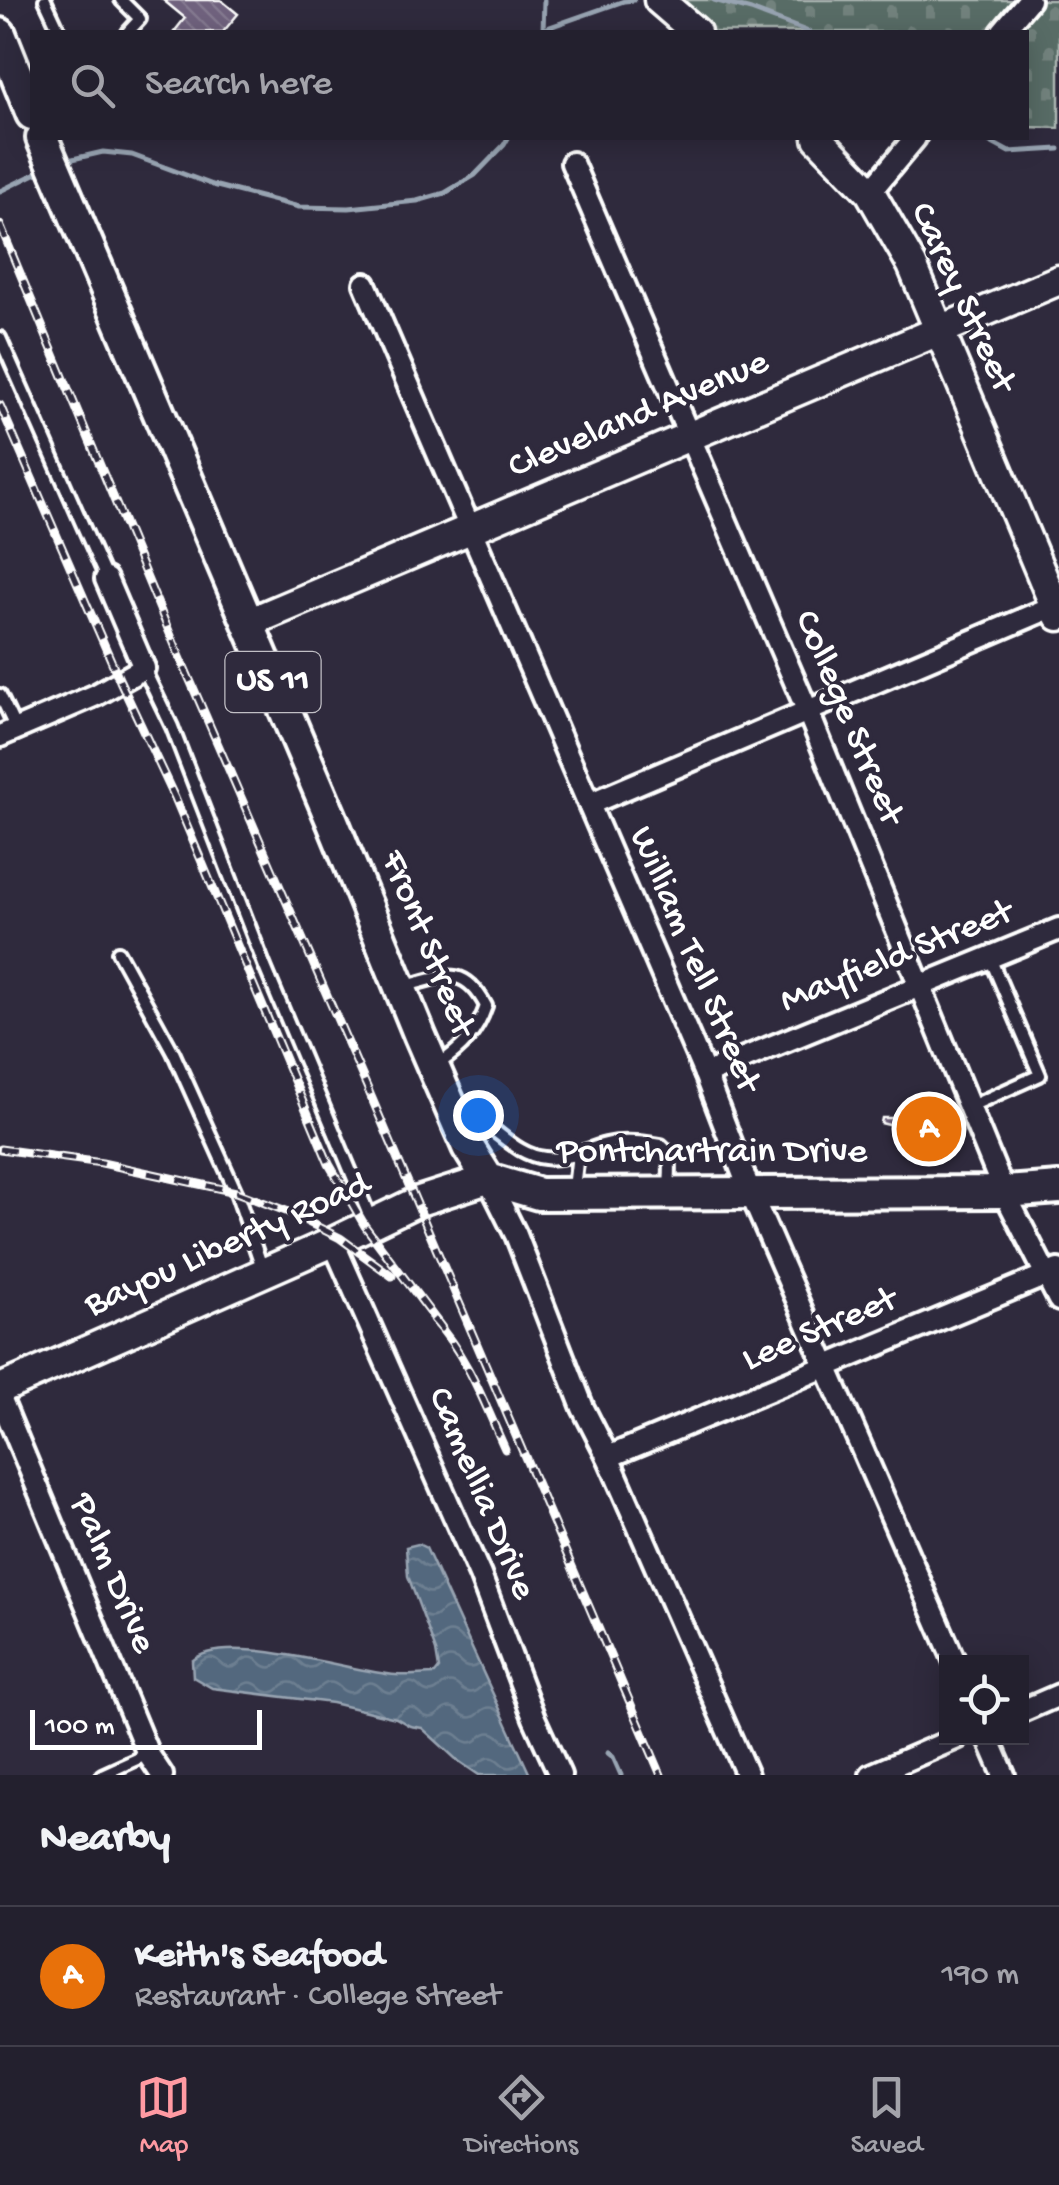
<!DOCTYPE html>
<meta charset="utf-8">
<style>
:root{--surface:#23202e;--page:#2f2d3a;--text:#f1f3f6;--muted:#a3a3aa;--line:#403e4a;--accent:#ff9aa2}
body{margin:0;font-family:"Gochi Hand",sans-serif;background:var(--page);color:var(--text)}
.controls{position:absolute;right:30px;bottom:30px;display:grid;overflow:hidden;border-radius:0px;box-shadow:0 5px 25px #0003}
.controls button{width:90px;height:90px;display:grid;place-items:center;padding:0;border:0;border-bottom:2px solid var(--line);background:var(--surface);color:var(--text);font:50px sans-serif}
.scale{position:absolute;left:30px;bottom:25px;width:232px;box-sizing:border-box;padding-left:10px;border:5px solid #fff;border-top:0;font-size:28px;line-height:35px;white-space:nowrap;color:#fff;-webkit-text-stroke:8px #2f2a3d;paint-order:stroke}
.you{position:absolute;left:478px;top:1115px;width:35px;height:35px;margin:-25px;border:8px solid #fff;border-radius:50%;background:#1a73e8;box-shadow:0 0 0 15px #1a73e833}
.badge{display:grid;place-items:center;width:65px;height:65px;border-radius:50%;background:var(--accent);color:#fff;font-size:32px;font-weight:700}
.pin{position:absolute;translate:-50% -50%;border:5px solid #fff;box-shadow:0 2px 10px #0006}
.list{margin:0;padding:0;list-style:none}
h2{display:flex;justify-content:space-between;align-items:center;height:130px;margin:0;padding:0 40px;font-size:42px}
h2 small{font-size:32px;font-weight:400;color:var(--muted)}
.list li{display:grid;grid-template-columns:65px 1fr auto;gap:30px;align-items:center;box-sizing:border-box;height:140px;padding:0 40px;border-top:2px solid var(--line)}
.list b{display:block;font-size:38px;white-space:nowrap}
.list p{margin:0;font-size:32px;white-space:nowrap;color:var(--muted)}
.list em{font-size:32px;font-style:normal;color:var(--muted)}
.icon{flex:none;width:55px;height:55px;fill:none;stroke:currentColor;stroke-width:2;stroke-linecap:round;stroke-linejoin:round}
.map{position:relative;flex:none;width:1059px;height:1775px;overflow:hidden}
.search{position:absolute;background:var(--surface);box-shadow:0 5px 25px #0003;left:30px;right:30px;top:30px;height:110px;display:flex;align-items:center;gap:25px;box-sizing:border-box;padding:0 35px;border-radius:0px;color:var(--muted);font-size:38px}
.sheet{height:270px;background:var(--surface)}
nav{display:flex;justify-content:space-around;align-items:center;box-sizing:border-box;height:140px;border-top:2px solid var(--line);background:var(--surface);font-size:28px;color:var(--muted)}
nav a{display:grid;justify-items:center;gap:5px}
nav .on{color:var(--accent)}
.map>svg:first-child{display:block}
.cemetery{fill:url(#cemetery-stones);stroke:#acb6b2;stroke-width:2.5}
.water{fill:url(#water-waves);stroke:#98a4b2;stroke-width:2.5}
.lines{fill:none;stroke-linecap:round;stroke-linejoin:round}
.stream{stroke:#98a4b2;stroke-width:5}
.building{fill:url(#building-back-hatch);stroke:#fff;stroke-width:2.5}
.lane-casing{stroke:#fff;stroke-width:18}
.street-casing{stroke:#fff;stroke-width:28}
.secondary-casing{stroke:#fff;stroke-width:35}
.primary-casing{stroke:#fff;stroke-width:38}
.lane{stroke:#2f2a3d;stroke-width:10}
.street{stroke:#2f2a3d;stroke-width:20}
.secondary{stroke:#2f2a3d;stroke-width:28}
.primary{stroke:#2f2a3d;stroke-width:30}
.rail-casing{stroke:#fff;stroke-width:9}
.rail{stroke:#2f2a3d;stroke-width:5;stroke-dasharray:15;stroke-linecap:butt}
.labels{text-anchor:middle;dominant-baseline:central;stroke-width:8;stroke-linejoin:round;paint-order:stroke}
.shield{fill:#2f2a3d;stroke:#c1bfc5;stroke-width:2.5}
.shield-label{font-size:35px;font-weight:bold;fill:#fff}
.street-label{font-size:38px;fill:#fff;stroke:#2f2a3d}
</style>
<div class="map">
<svg width="1059" height="1775" viewBox="0 0 1059 1775">
<defs>
<pattern id="cemetery-stones" width="16" height="16" patternUnits="userSpaceOnUse" patternTransform="scale(2.5)"><rect width="16" height="16" fill="#596c66"/><path d="M2 7V4a2 2 0 0 1 4 0v3zM10 15v-3a2 2 0 0 1 4 0v3z" fill="#72827d"/></pattern>
<pattern id="water-waves" width="16" height="10" patternUnits="userSpaceOnUse" patternTransform="scale(2.5)"><rect width="16" height="10" fill="#53687e"/><path d="M0 5q4-4 8 0t8 0" fill="none" stroke="#6d7f91"/></pattern>
<pattern id="building-back-hatch" width="6" height="6" patternUnits="userSpaceOnUse" patternTransform="scale(2.5)"><rect width="6" height="6" fill="#70627e"/><path d="M-1 5l2 2M0 0l6 6M5-1l2 2" fill="none" stroke="#857a91"/></pattern>
</defs>
<rect width="100%" height="100%" fill="#2f2a3d"/>
<filter id="ink" filterUnits="userSpaceOnUse"><feTurbulence type="fractalNoise" baseFrequency=".01" numOctaves="2"/><feDisplacementMap in="SourceGraphic" scale="20" xChannelSelector="R" yChannelSelector="G"/><feConvolveMatrix kernelMatrix="1 2 1 2 8 2 1 2 1" color-interpolation-filters="sRGB"/></filter>
<g filter="url(#ink)">
<path class="cemetery" d="M 671,0 L 1059,0 L 1059,128 L 1027,127 L 1026,32 L 709,32 Z"/>
<path class="water" d="M 418,1544 L 426,1548 L 530,1775 L 479,1775 L 457,1760 L 422,1728 L 410,1726 L 396,1718 L 332,1703 L 212,1688 L 193,1677 L 192,1661 C 224,1630 351,1672 396,1675 C 409,1676 422,1674 435,1674 L 439,1669 L 436,1651 L 408,1576 L 406,1547 Z"/>
<g class="lines">
<g class="stream">
<path d="M 714,0 L 751,10 L 809,32"/>
<path d="M 544,29 L 624,1 L 634,0"/>
<path d="M 543,32 L 544,0"/>
<path d="M 983,138 L 1009,152 L 1059,149"/>
<path d="M 64,161 L 103,152 L 132,155 L 213,185 L 299,207 L 349,208 L 417,201 L 445,193 L 475,175 L 504,145 L 508,138"/>
<path d="M 0,191 L 45,169"/>
<path d="M 608,1753 L 613,1757 L 621,1775"/>
</g>
</g>
<g class="building">
<path d="M 163,0 L 221,0 L 238,14 L 223,32 L 174,32 L 185,18 Z"/>
<path d="M 882,1118 L 950,1118 L 950,1140 L 913,1138 L 913,1131 L 881,1123 Z"/>
</g>
<g class="lines">
<g class="lane-casing">
<g id="lane">
<path d="M 45,0 L 60,32"/>
<path d="M 121,0 L 140,19 L 128,32"/>
<path d="M 0,338 L 106,578"/>
<path d="M 144,669 L 172,727 L 265,967 L 372,1222"/>
<path d="M 0,695 L 16,729"/>
<path d="M 118,952 L 173,1052 L 236,1192 L 263,1270"/>
<path d="M 406,986 C 444,976 464,964 486,1006 C 477,1033 462,1048 439,1064"/>
<path d="M 971,1106 L 1040,1075 L 990,958"/>
<path d="M 465,1137 L 491,1128 C 507,1140 523,1156 545,1158 C 568,1161 585,1149 606,1144 C 623,1140 644,1142 661,1145 C 674,1155 669,1175 669,1190"/>
<path d="M 574,1188 L 578,1154"/>
<path d="M 102,1775 L 148,1754"/>
</g>
</g>
<g class="street-casing">
<g id="street">
<path d="M 1002,32 L 1029,0"/>
<path d="M 572,163 L 808,712 L 1004,1192 L 1059,1300"/>
<path d="M 870,192 L 915,138"/>
<path d="M 365,284 L 705,1074 L 751,1194 L 955,1662"/>
<path d="M 0,736 L 96,695 L 144,668 L 106,579"/>
<path d="M 589,804 L 1059,604"/>
<path d="M 705,1074 L 1059,929"/>
<path d="M 488,1179 L 516,1235 L 583,1408 L 608,1457 L 747,1775"/>
<path d="M 333,1242 L 480,1575 L 534,1718 L 560,1775"/>
<path d="M 0,1397 L 148,1754 L 162,1775"/>
<path d="M 608,1457 L 1058,1270"/>
<path d="M 1022,1711 L 1059,1695"/>
<path d="M 988,1738 L 1004,1775"/>
<path d="M 871,1775 L 957,1738"/>
</g>
</g>
<g class="secondary-casing">
<g id="secondary">
<path d="M 659,0 L 696,32"/>
<path d="M 818,138 L 870,192 L 912,265 L 1059,616"/>
<path d="M 248,623 L 1059,280"/>
<path d="M 0,1389 L 333,1242 L 416,1202 L 488,1179"/>
</g>
</g>
<g class="primary-casing">
<g id="primary">
<path d="M 0,34 L 32,114"/>
<path d="M 42,138 L 333,823 L 420,1036 L 468,1147 L 488,1179 L 539,1194 L 1004,1192 L 1059,1188"/>
</g>
</g>
<use href="#lane" class="lane"/>
<use href="#street" class="street"/>
<use href="#secondary" class="secondary"/>
<use href="#primary" class="primary"/>
<g class="rail-casing">
<g id="rail">
<path d="M 0,225 L 176,648 L 367,1087 L 661,1775"/>
<path d="M 0,405 L 120,681 L 175,798 L 329,1164 L 365,1226 L 442,1328"/>
<path d="M 0,1149 L 102,1163 L 236,1192 L 286,1211 L 340,1238 L 392,1276"/>
<path d="M 433,1319 C 467,1355 485,1405 505,1449"/>
</g>
</g>
<use href="#rail" class="rail"/>
</g>
</g>
<g class="labels">
<rect class="shield" x="225.5" y="652" width="95" height="60" rx="8"/>
<g class="shield-label">
<text x="273" y="682">US 11</text>
</g>
<g class="street-label">
<text transform="translate(961 298) rotate(65)">Carey Street</text>
<text transform="translate(639 416) rotate(-23)">Cleveland Avenue</text>
<text transform="translate(847 718) rotate(67)">College Street</text>
<text transform="translate(426 944) rotate(68)">Front Street</text>
<text transform="translate(897 958) rotate(-22)">Mayfield Street</text>
<text transform="translate(693 960) rotate(67)">William Tell Street</text>
<text x="712" y="1153">Pontchartrain Drive</text>
<text transform="translate(228 1246) rotate(-24)">Bayou Liberty Road</text>
<text transform="translate(820 1331) rotate(-23)">Lee Street</text>
<text transform="translate(480 1494) rotate(67)">Camellia Drive</text>
<text transform="translate(111 1574) rotate(67)">Palm Drive</text>
</g>
</g>
</svg>
<div class="controls">
<button><svg class="icon" aria-label="locate" viewBox="0 0 24 24"><circle cx="12" cy="12" r="6"/><path d="M12 2v4M12 18v4M2 12h4M18 12h4"/></svg></button>
</div>
<div class="scale">100 m</div>
<div class="you"></div>
<div class="pin badge" style="left:929px;top:1129px;background:#e8710a">A</div>
<div class="search"><svg class="icon" aria-label="search" viewBox="0 0 24 24"><circle cx="10" cy="10" r="6"/><path d="M15 15l6 6"/></svg>Search here</div>
</div>
<section class="sheet">
<h2>Nearby<small></small></h2>
<ul class="list">
<li><span class="badge" style="background:#e8710a">A</span><div><b>Keith's Seafood</b><p>Restaurant · College Street</p></div><em>190 m</em></li>
</ul>
</section>
<nav>
<a class="on"><svg class="icon" aria-label="map" viewBox="0 0 24 24"><path d="M3 6l6-2 6 2 6-2v14l-6 2-6-2-6 2zM9 4v14M15 6v14"/></svg>Map</a>
<a><svg class="icon" aria-label="directions" viewBox="0 0 24 24"><path d="M12 3l9 9-9 9-9-9zM9 14v-3h6M13 9l2 2-2 2"/></svg>Directions</a>
<a><svg class="icon" aria-label="saved" viewBox="0 0 24 24"><path d="M7 4h10v16l-5-4-5 4z"/></svg>Saved</a>
</nav>
